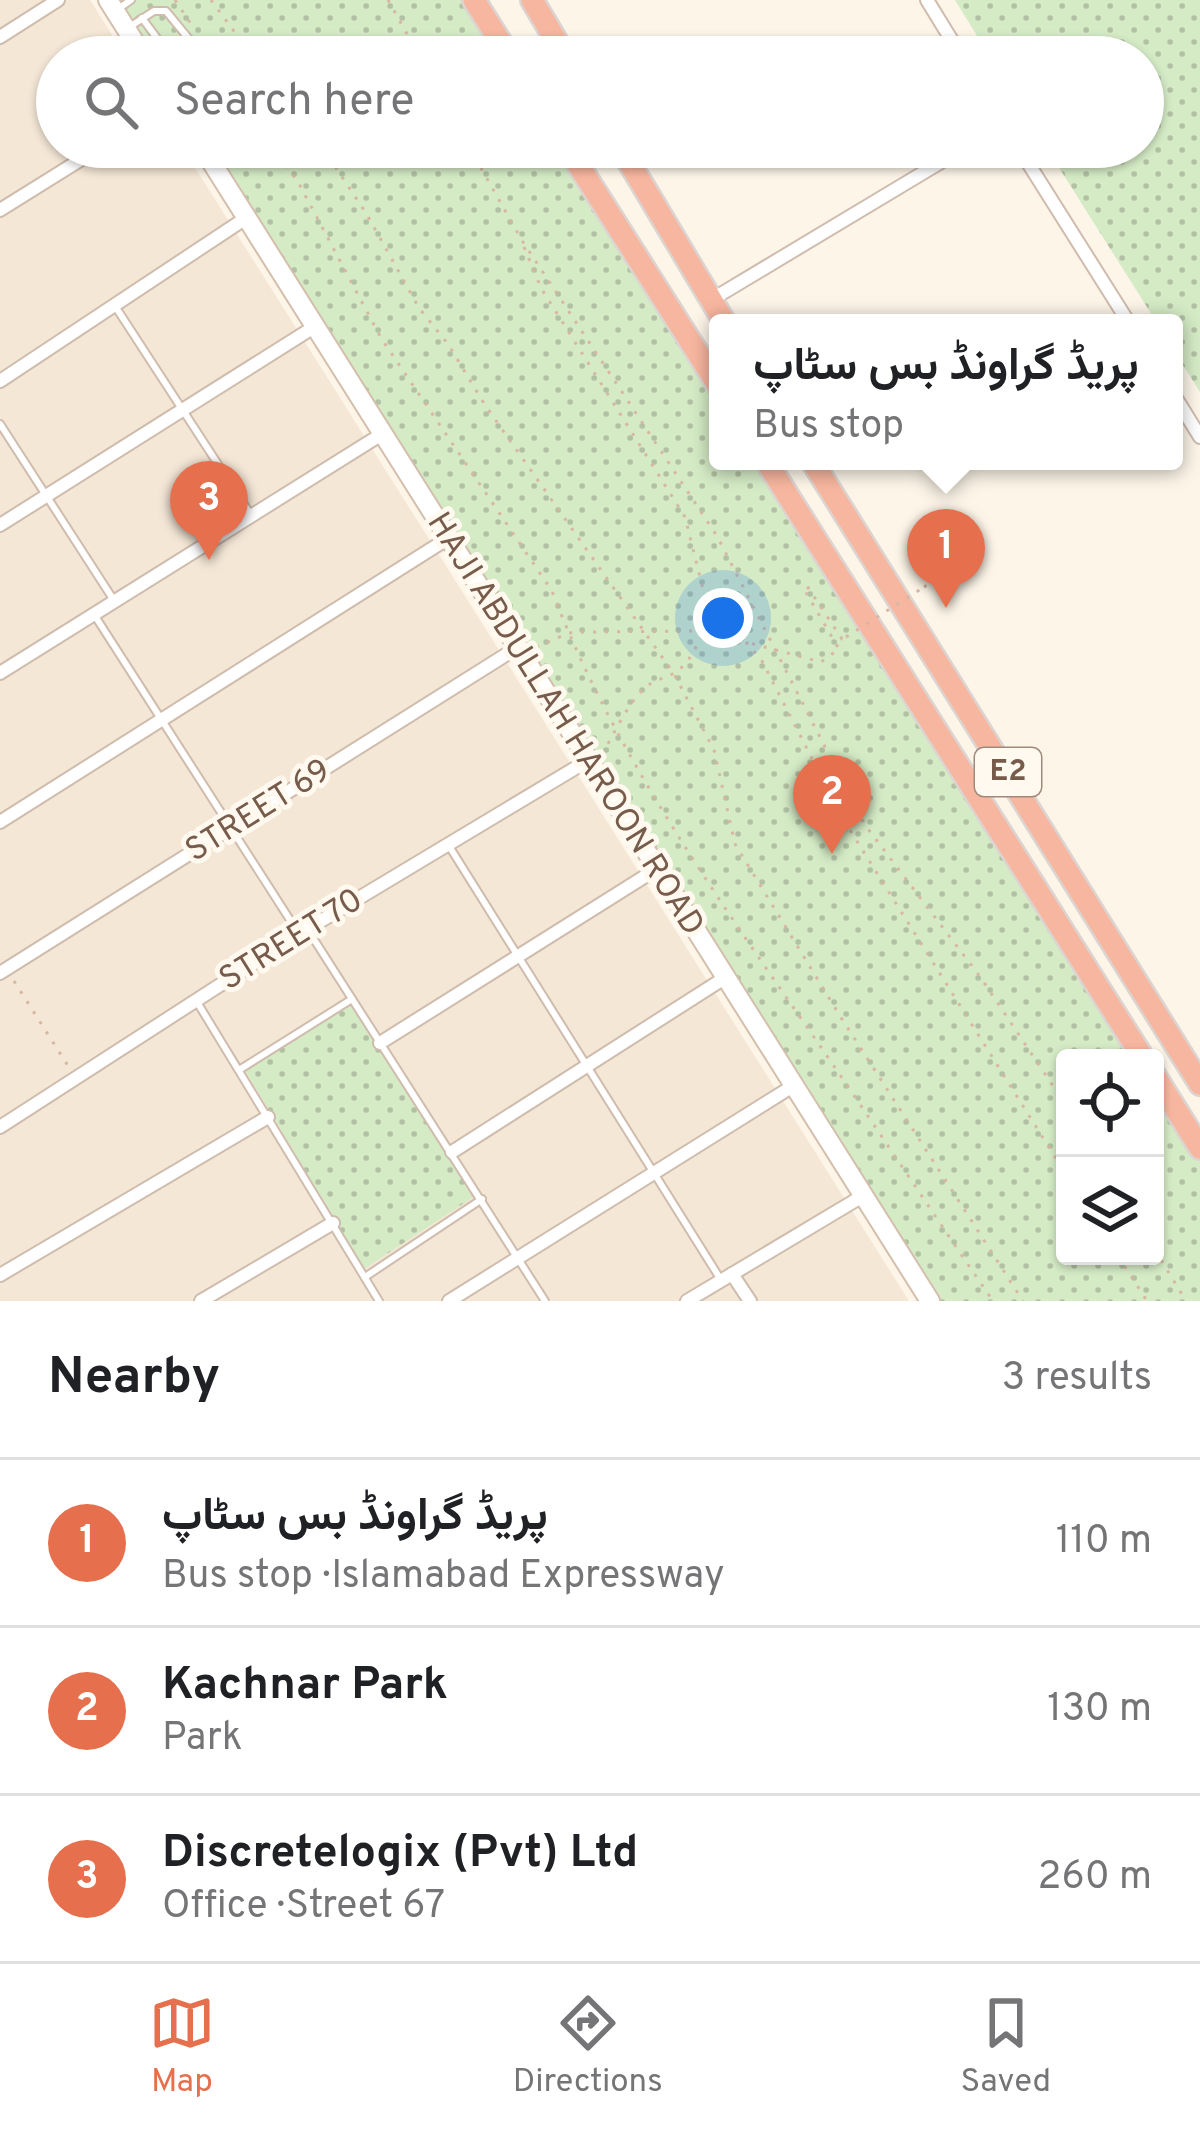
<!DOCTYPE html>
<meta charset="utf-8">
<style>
:root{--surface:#fff;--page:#f6f6f6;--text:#202124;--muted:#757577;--line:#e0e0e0;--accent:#e66f4d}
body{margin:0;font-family:Overpass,Vazirmatn,sans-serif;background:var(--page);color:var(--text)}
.controls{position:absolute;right:36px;bottom:36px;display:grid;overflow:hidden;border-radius:12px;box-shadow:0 3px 9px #0004}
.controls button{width:108px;height:108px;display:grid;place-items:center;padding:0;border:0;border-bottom:3px solid var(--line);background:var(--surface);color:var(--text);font:60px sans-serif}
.you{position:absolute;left:723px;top:618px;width:42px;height:42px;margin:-30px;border:9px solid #fff;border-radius:50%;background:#1a73e8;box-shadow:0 0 0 18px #1a73e833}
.badge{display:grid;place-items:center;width:78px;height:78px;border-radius:50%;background:var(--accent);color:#fff;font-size:39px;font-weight:700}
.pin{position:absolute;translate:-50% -99px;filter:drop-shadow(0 3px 6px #0008)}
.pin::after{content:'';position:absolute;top:63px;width:42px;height:36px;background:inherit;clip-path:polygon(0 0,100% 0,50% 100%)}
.popup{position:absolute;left:709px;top:314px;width:474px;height:156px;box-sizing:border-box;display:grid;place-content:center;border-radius:12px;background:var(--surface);filter:drop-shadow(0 3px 9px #0005);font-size:39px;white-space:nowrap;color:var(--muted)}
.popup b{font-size:45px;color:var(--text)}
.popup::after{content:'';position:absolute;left:50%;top:100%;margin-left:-24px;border:24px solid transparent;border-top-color:var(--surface)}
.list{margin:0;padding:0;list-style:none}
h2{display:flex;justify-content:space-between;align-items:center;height:156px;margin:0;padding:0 48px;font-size:51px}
h2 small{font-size:39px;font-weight:400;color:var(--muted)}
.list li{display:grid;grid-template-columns:78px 1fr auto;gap:36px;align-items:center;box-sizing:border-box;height:168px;padding:0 48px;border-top:3px solid var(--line)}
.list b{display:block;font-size:45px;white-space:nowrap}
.list p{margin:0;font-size:39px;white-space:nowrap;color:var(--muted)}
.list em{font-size:39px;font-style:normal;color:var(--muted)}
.icon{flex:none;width:66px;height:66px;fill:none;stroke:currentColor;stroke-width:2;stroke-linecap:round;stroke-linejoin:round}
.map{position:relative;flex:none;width:1200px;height:1301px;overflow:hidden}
.search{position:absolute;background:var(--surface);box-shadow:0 3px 9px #0004;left:36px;right:36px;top:36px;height:132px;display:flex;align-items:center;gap:30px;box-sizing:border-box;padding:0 42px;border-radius:66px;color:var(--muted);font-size:45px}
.sheet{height:660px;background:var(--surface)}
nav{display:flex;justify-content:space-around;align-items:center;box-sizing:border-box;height:168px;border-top:3px solid var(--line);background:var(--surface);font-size:33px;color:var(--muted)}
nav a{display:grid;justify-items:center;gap:6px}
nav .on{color:var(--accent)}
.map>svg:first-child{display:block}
.residential{fill:#f4e7d6}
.park{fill:url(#park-dots)}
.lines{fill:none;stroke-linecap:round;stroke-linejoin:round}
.lane-casing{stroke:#cfbcad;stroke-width:10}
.street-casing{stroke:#cfbcad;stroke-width:16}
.secondary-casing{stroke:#d4bfad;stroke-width:22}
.highway-casing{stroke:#dcd4d0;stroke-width:26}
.path{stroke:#d8b7a2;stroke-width:3;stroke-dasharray:3 9;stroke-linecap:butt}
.lane{stroke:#fff;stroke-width:6}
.street{stroke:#fff;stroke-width:12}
.secondary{stroke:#fff;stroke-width:18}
.highway{stroke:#f7b69f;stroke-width:21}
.path-bridge{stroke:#d8b7a2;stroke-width:3;stroke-dasharray:3 9;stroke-linecap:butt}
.labels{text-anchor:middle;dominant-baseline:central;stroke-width:10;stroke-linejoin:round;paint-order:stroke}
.shield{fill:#fff9ef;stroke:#a08a7c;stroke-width:3}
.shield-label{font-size:30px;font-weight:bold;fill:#775b4b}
.street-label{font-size:33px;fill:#775b4b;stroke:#fff9ef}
</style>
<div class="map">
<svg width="1200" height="1301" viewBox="0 0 1200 1301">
<defs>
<pattern id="park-dots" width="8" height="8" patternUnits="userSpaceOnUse" patternTransform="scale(3)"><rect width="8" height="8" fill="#d5ebc6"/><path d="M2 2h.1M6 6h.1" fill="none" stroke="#b2c1a3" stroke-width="1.8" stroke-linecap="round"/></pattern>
</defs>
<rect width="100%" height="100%" fill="#fdf5e8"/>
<path class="residential" d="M 0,0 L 90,0 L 126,57 L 57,57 L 57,147 L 182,147 L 909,1301 L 0,1301 Z"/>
<g class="park">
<path d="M 119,0 L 468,0 L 505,57 L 154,57 Z"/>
<path d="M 955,0 L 1200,0 L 1200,392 L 1174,351 L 1174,323 L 1157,323 L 1046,147 L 1143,147 L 1143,57 L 990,57 Z"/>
<path d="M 211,147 L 562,147 L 718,392 L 718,461 L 762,461 L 1142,1058 L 1065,1058 L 1065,1256 L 1155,1256 L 1155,1078 L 1200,1149 L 1200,1301 L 931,1301 Z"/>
<path d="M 351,1004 L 475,1196 L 364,1269 L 245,1070 Z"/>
</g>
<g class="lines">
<g class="lane-casing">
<g id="lane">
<path d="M 118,9 L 131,0"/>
<path d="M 142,18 L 171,57"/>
<path d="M 131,26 L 154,11 L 166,11 L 189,39 L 190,48 L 181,57"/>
<path d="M 115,306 L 251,515"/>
<path d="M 0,424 L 113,599"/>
<path d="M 95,616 L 299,934"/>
<path d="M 449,846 L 721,1280"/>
<path d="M 308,930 L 545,1301"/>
<path d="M 197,1002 L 379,1301"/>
<path d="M 239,1070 L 352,999"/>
<path d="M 365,1277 L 482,1199"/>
</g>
</g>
<g class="street-casing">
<g id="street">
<path d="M 927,0 L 962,57"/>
<path d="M 0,37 L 58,0"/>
<path d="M 1018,147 L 1129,323"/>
<path d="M 0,210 L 101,147"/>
<path d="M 711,300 L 966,147"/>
<path d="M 0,381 L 246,218"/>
<path d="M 1174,395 L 1200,437"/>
<path d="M 0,525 L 314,327"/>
<path d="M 0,673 L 382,434"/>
<path d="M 0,822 L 447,539"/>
<path d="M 0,973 L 515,649"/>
<path d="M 380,1043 L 655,870"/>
<path d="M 0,1127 L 299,934 L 587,761"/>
<path d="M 452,1152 L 723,979"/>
<path d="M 732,1274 L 750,1301"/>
<path d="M 0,1275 L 268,1117"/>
<path d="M 201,1301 L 333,1223"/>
<path d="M 449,1301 L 793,1086"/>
<path d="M 687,1301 L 861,1197"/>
</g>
</g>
<g class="secondary-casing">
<g id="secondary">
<path d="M 108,0 L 144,57"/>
<path d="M 202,147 L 930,1301"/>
</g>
</g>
<g class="highway-casing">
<g id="highway">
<path d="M 474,0 L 510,57"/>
<path d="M 532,0 L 566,57"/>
<path d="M 567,147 L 718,385"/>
<path d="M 620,147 L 725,323"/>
<path d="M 766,461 L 1143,1058"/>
<path d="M 812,461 L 1200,1084"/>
<path d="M 1155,1076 L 1200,1148"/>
</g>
</g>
<g class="path">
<path d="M 175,0 L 191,24"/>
<path d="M 211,0 L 253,57"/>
<path d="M 388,0 L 420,57"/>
<path d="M 198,38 L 209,57"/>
<path d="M 270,147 L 297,180 L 381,338 L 552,591 C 612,749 713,892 809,1030 C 871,1119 931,1211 993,1301"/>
<path d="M 322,147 L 366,213 L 419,308 L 448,344 L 485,405 L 674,674 L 714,750 L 735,844 L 840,1016 L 1023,1301"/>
<path d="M 469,147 L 523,242 L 717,536 L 865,825 L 981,978 L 1065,1104"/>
<path d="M 524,247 L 541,288 L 685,517 L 704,593 L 728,626"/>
<path d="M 924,587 L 938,577"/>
<path d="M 746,642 L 762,661 L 843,819 L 1065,1173"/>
<path d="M 536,647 L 569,633 L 584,632 L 704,631"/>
<path d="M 602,754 C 615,733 630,697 650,684 C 662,677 674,676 683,666 C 705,642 690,635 729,627 L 746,642 L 821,662 L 839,649 L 804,589 L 807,586 L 842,639 L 846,637"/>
<path d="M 14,981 L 70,1069"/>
<path d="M 1155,1250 L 1186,1301"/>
<path d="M 1118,1256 L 1147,1301"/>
</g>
<use href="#lane" class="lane"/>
<use href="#street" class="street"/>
<use href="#secondary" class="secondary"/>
<use href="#highway" class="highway"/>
<path class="path-bridge" d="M 846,637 L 924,587"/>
</g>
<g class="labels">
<rect class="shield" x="975" y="748" width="66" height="48" rx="9"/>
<g class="shield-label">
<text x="1008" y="772">E2</text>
</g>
<g class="street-label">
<text transform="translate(564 725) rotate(58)">HAJI ABDULLAH HAROON ROAD</text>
<text transform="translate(259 812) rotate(-32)">STREET 69</text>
<text transform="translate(292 941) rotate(-32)">STREET 70</text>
</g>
</g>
</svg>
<div class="controls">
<button><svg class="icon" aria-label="locate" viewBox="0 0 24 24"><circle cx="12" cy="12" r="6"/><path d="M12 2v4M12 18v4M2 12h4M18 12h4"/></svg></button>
<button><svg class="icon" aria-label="layers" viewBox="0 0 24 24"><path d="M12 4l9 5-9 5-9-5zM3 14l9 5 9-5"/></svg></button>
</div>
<div class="you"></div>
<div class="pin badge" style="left:946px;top:608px">1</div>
<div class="popup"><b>پریڈ گراونڈ بس سٹاپ</b>Bus stop</div>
<div class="pin badge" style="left:832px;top:854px">2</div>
<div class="pin badge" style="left:209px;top:560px">3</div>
<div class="search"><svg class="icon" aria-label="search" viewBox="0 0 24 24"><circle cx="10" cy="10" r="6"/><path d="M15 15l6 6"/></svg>Search here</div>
</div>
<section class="sheet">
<h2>Nearby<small>3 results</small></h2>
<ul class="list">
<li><span class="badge">1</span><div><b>پریڈ گراونڈ بس سٹاپ</b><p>Bus stop · Islamabad Expressway</p></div><em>110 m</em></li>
<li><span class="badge">2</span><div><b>Kachnar Park</b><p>Park</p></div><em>130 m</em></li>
<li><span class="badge">3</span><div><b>Discretelogix (Pvt) Ltd</b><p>Office · Street 67</p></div><em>260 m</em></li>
</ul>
</section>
<nav>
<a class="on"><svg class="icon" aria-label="map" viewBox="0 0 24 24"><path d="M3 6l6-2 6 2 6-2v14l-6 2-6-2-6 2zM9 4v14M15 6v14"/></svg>Map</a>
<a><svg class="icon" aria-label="directions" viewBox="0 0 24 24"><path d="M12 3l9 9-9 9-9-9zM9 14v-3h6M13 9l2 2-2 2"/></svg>Directions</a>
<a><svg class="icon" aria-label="saved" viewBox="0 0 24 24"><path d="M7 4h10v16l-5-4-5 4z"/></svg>Saved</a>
</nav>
